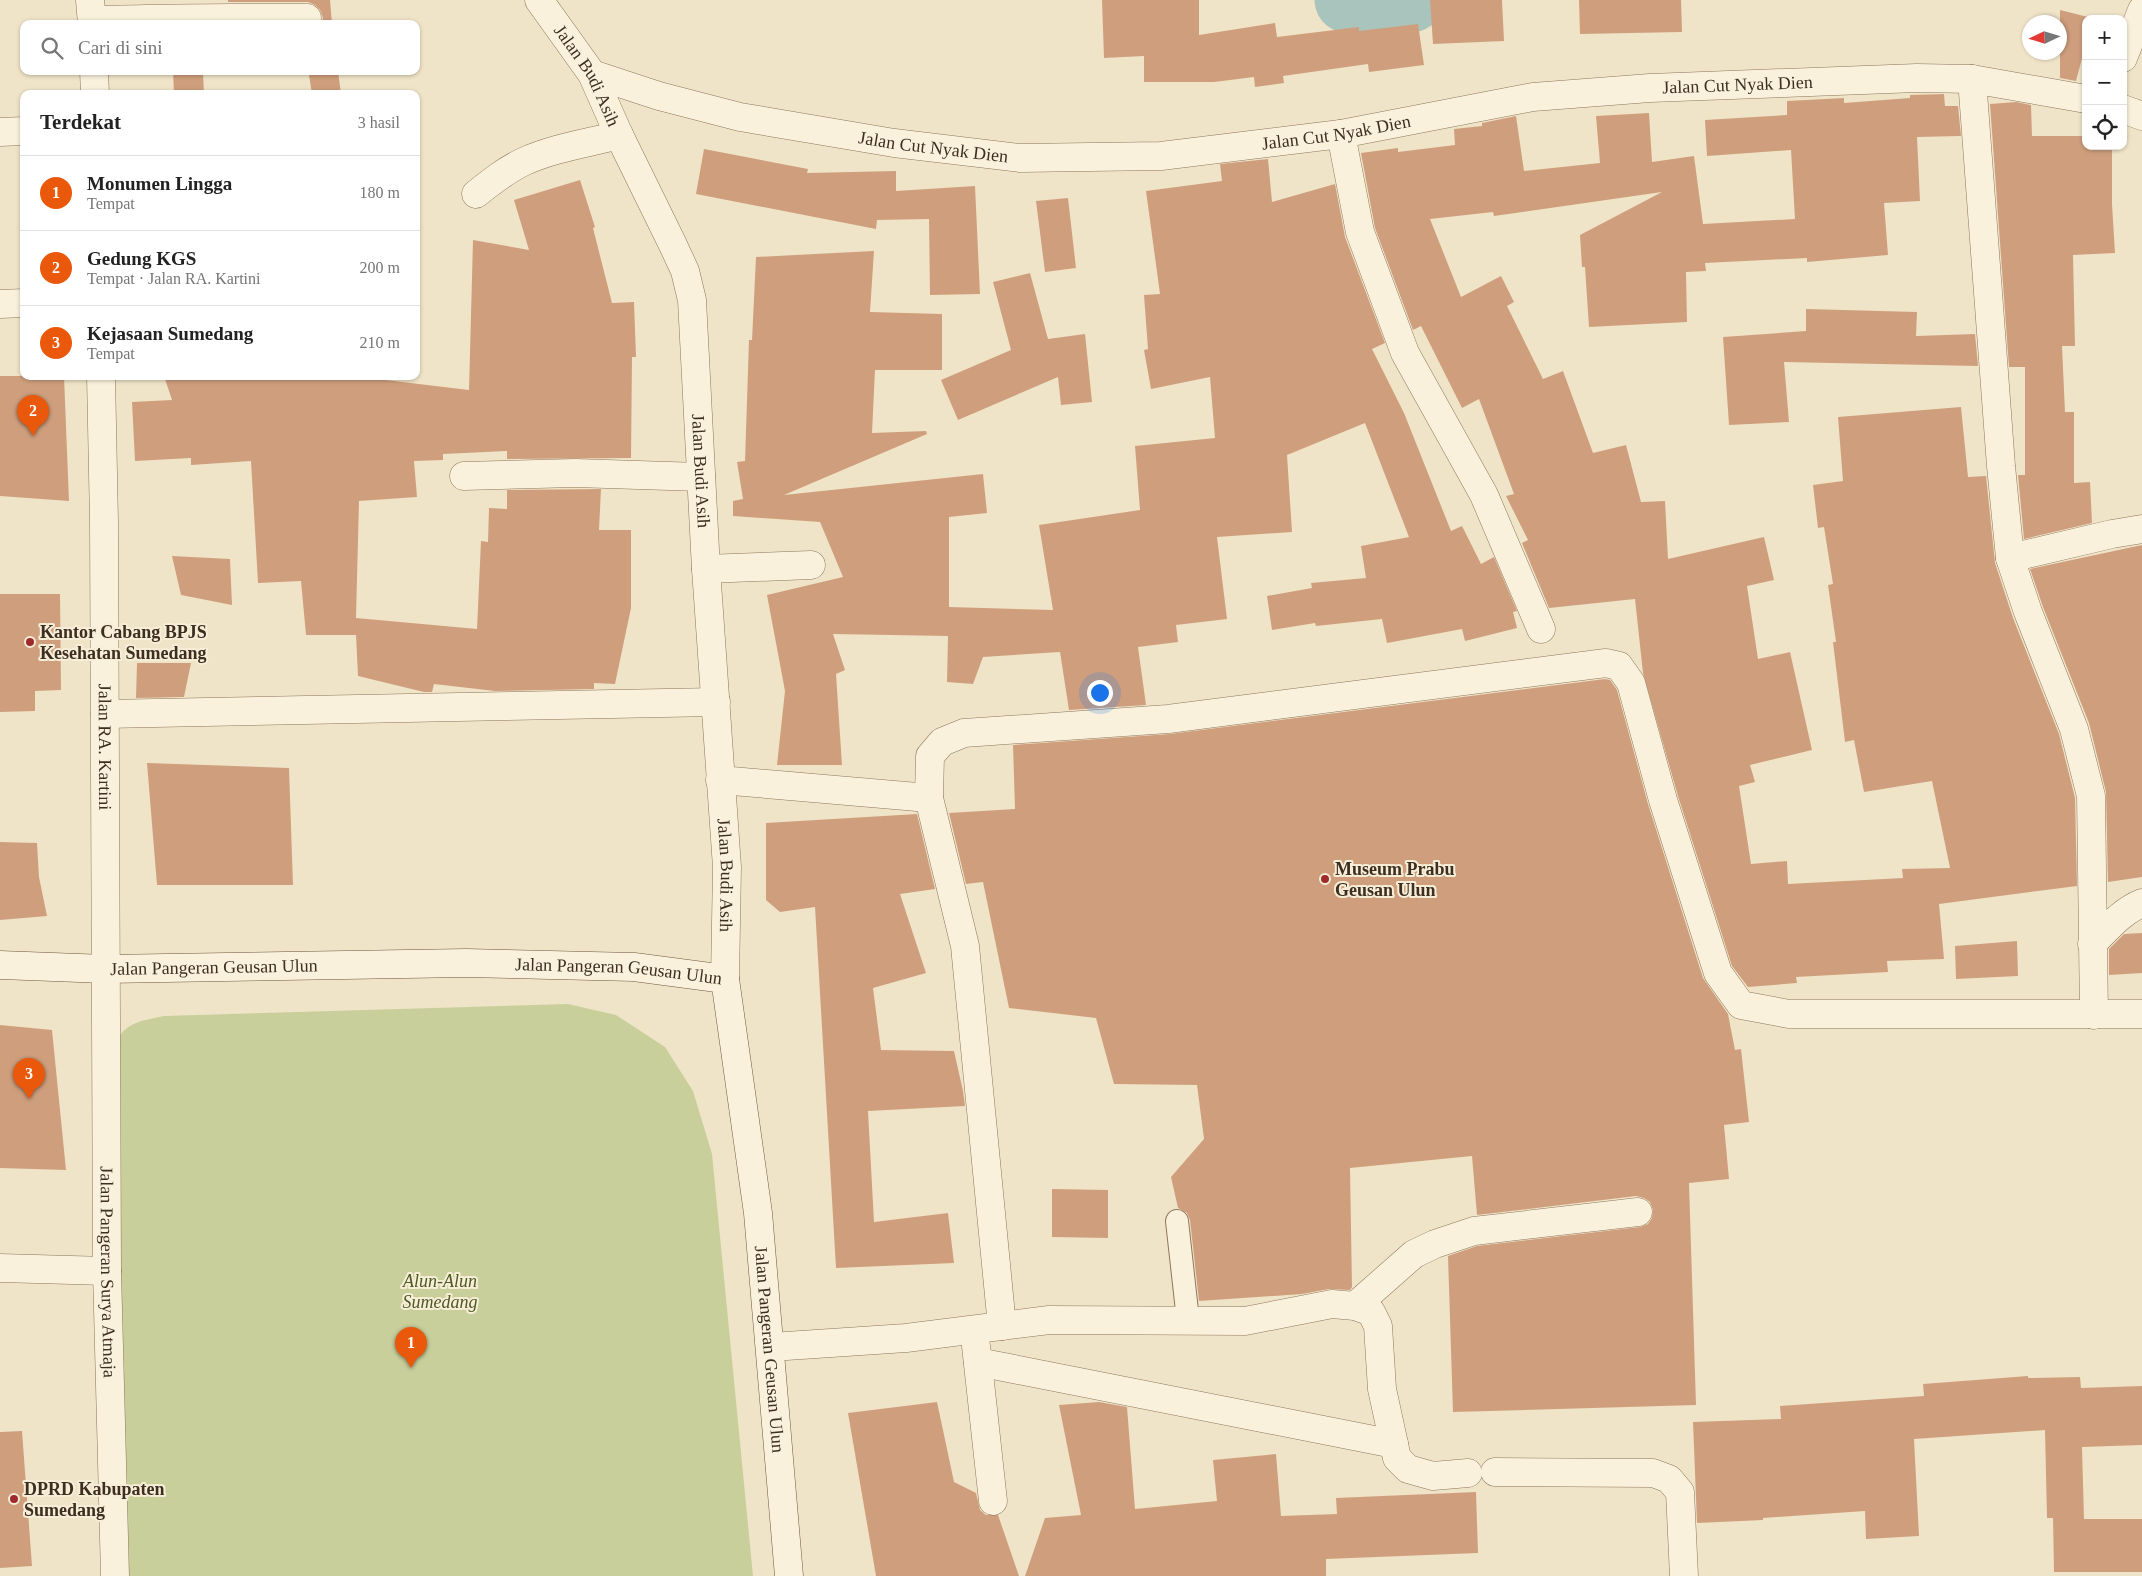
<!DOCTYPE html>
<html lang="id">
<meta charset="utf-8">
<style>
:root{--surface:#fff;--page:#f2f2f2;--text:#222;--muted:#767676;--line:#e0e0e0;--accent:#ea580c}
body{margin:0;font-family:Georgia,serif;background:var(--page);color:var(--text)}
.controls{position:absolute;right:15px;top:15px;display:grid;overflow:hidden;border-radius:10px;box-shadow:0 1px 4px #0004}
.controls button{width:45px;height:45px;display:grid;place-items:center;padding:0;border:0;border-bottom:1px solid var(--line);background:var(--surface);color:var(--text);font:25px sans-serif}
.compass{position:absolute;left:2022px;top:15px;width:45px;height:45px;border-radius:50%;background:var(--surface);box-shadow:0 1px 4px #0004;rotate:266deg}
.you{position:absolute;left:1099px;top:692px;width:18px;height:18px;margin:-12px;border:4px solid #fff;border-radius:50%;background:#1a73e8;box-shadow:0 0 0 8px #1a73e833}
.badge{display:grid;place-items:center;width:32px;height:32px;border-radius:50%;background:var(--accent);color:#fff;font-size:16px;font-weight:700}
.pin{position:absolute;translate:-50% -41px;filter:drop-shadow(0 1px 2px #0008)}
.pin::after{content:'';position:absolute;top:26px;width:18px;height:15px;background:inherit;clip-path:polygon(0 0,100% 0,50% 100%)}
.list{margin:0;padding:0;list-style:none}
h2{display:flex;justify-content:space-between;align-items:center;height:65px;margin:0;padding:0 20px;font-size:21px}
h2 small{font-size:16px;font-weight:400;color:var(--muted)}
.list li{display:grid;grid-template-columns:32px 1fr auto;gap:15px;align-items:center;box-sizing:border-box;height:75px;padding:0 20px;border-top:1px solid var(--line)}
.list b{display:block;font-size:19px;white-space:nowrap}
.list p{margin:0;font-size:16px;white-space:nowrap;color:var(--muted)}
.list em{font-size:16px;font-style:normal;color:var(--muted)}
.icon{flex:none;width:28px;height:28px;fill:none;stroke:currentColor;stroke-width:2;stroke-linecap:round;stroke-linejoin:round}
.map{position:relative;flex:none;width:2142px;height:1576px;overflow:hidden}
.search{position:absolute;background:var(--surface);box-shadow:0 1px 4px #0004;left:20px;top:20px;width:400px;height:55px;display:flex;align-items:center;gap:12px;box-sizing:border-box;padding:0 18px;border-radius:10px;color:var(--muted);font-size:19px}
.panel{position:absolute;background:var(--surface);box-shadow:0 1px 4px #0004;left:20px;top:90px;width:400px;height:290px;border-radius:10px}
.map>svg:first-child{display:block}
.green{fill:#c9cf9b}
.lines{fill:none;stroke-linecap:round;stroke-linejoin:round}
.river{stroke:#a9c4bc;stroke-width:65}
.building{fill:#cf9f7d}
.service-casing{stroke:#8d765c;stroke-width:24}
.minor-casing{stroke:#8d765c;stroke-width:29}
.tertiary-casing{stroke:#8d765c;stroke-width:29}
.secondary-casing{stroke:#6f573f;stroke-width:29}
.service{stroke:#faf1dc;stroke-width:22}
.minor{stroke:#faf1dc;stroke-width:28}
.tertiary{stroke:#faf1dc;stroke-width:28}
.secondary{stroke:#faf1dc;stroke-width:28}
.poi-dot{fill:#9e2a2b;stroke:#f7eed8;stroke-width:2}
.labels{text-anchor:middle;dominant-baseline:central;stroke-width:4;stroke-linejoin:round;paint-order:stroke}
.street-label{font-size:18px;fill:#3d2e20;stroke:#f7eed8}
.poi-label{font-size:18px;font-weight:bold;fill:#3d2e20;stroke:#f7eed8;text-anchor:start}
.park-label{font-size:18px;font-style:italic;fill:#4d5a26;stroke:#f7eed8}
</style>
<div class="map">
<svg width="2142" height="1576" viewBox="0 0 2142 1576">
<rect width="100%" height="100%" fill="#f0e4c8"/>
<path class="green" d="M 568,1004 L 616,1015 L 665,1047 L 693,1091 L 712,1154 L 753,1576 L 120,1576 L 112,1049 C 125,1022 136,1022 164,1016 Z"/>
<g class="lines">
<path class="river" d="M 1347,0 L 1357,3 L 1411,0"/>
</g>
<g class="building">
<path d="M 228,0 L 330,0 L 332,24 L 321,24 L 323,18 L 320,10 L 315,5 L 308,2 L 228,2 Z"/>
<path d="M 1102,0 L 1199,0 L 1199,35 L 1275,23 L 1277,37 L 1359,27 L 1359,31 L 1418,24 L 1424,65 L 1369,72 L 1368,64 L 1283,76 L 1284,83 L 1255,87 L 1254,77 L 1214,82 L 1144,82 L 1144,56 L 1104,58 Z"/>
<path d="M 1430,0 L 1502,0 L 1504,41 L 1433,44 Z"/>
<path d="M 1579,0 L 1681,0 L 1682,32 L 1580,34 Z"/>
<path d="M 2060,10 L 2092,18 L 2086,19 L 2086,43 L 2076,81 L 2060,78 Z"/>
<path d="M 173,71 L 338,71 L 341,94 L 312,94 L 309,75 L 203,73 L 204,94 L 174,94 Z"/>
<path d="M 1944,94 L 1945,106 L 1958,106 L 1961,136 L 1917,137 L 1920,201 L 1884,203 L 1888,255 L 1807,262 L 1807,258 L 1705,263 L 1706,271 L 1686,272 L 1687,322 L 1589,327 L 1585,267 L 1582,267 L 1580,235 L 1662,192 L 1494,216 L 1493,212 L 1430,219 L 1461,297 L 1501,276 L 1514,302 L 1507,306 L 1543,379 L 1563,371 L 1593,453 L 1626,445 L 1641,502 L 1665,501 L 1668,559 L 1764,537 L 1774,580 L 1747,586 L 1758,659 L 1790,652 L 1812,750 L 1750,765 L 1755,782 L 1739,786 L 1751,864 L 1787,861 L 1788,884 L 1903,878 L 1902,869 L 1950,868 L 1932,781 L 1864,792 L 1854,740 L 1845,742 L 1833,642 L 1836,642 L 1828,585 L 1833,584 L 1824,527 L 1818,528 L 1813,485 L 1843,481 L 1838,417 L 1961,407 L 1968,477 L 1986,476 L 1995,563 L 2013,618 L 2059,734 L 2075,798 L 2077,886 L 1939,904 L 1944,959 L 1887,961 L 1888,972 L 1796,977 L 1797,983 L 1748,987 L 1732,966 L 1678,796 L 1643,673 L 1635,599 L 1549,608 L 1522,543 L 1528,540 L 1506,496 L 1514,494 L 1479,399 L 1462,408 L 1421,326 L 1413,330 L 1375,228 L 1361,153 L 1398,148 L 1398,152 L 1455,145 L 1454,129 L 1482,126 L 1482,123 L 1516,116 L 1524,171 L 1600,163 L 1596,116 L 1649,113 L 1652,162 L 1694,156 L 1703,224 L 1795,219 L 1791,150 L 1707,156 L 1705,120 L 1787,115 L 1787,101 L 1844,98 L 1844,103 L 1910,98 L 1910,95 Z"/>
<path d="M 2016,102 L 2031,105 L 2032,136 L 2086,136 L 2086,146 L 2112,146 L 2112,204 L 2115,253 L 2073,255 L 2075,346 L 2062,346 L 2065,412 L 2074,412 L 2074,483 L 2090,482 L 2092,523 L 2024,539 L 2018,475 L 2025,475 L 2025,367 L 2009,367 L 1990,104 Z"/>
<path d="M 704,149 L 808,169 L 807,173 L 896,171 L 896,191 L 975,186 L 980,294 L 930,295 L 929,219 L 877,220 L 876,229 L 696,194 Z"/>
<path d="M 1268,159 L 1272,202 L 1335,184 L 1345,237 L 1385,343 L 1372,349 L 1404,413 L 1451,531 L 1462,526 L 1481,564 L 1494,557 L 1517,611 L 1513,612 L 1517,628 L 1465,641 L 1462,629 L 1387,643 L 1382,619 L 1316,626 L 1315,623 L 1272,630 L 1267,596 L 1312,588 L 1311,583 L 1366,578 L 1361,546 L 1409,537 L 1365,423 L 1287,455 L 1292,532 L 1217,537 L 1227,619 L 1176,625 L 1178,642 L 1138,647 L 1146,705 L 1069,710 L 1060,652 L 983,657 L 973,684 L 947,682 L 948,636 L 833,634 L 845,670 L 836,674 L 842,765 L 777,765 L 785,691 L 767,595 L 843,577 L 820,522 L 733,516 L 733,501 L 743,499 L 737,462 L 745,461 L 749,340 L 752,340 L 756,257 L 874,251 L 870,312 L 942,314 L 942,370 L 875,370 L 872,433 L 926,431 L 927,434 L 784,495 L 983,474 L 987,513 L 949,517 L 949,607 L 1053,610 L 1039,525 L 1140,510 L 1135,446 L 1215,438 L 1210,377 L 1151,389 L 1144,350 L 1148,349 L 1144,295 L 1160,294 L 1146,191 L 1222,181 L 1220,164 Z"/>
<path d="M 580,180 L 595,227 L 593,228 L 612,303 L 634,302 L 636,357 L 632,357 L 631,458 L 507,459 L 507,451 L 443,454 L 443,460 L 414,461 L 417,497 L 359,501 L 356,618 L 477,629 L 481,541 L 488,542 L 489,508 L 507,509 L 507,490 L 601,489 L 599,530 L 631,530 L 631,608 L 615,684 L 594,683 L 594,689 L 495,691 L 434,684 L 432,692 L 424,692 L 358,676 L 356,635 L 306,635 L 301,581 L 258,583 L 251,461 L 191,465 L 191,458 L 135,461 L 132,402 L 172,400 L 164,376 L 352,376 L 469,390 L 473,240 L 529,250 L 514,200 Z"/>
<path d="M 1068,198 L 1076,268 L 1045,272 L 1036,201 Z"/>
<path d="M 1030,273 L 1048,339 L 1085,334 L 1092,402 L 1061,405 L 1058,377 L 958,420 L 941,380 L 1011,350 L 993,282 Z"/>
<path d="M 1806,309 L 1917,312 L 1916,336 L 1975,334 L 1978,366 L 1784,362 L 1789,422 L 1729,425 L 1723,337 L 1806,331 Z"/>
<path d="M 0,376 L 64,376 L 69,501 L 0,496 Z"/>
<path d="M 2142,545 L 2142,877 L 2108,882 L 2106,792 L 2089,723 L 2043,607 L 2030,569 Z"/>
<path d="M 172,556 L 230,559 L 232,605 L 181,595 Z"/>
<path d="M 0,594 L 60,594 L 61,690 L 35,691 L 35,711 L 0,712 Z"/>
<path d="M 137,663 L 191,663 L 184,697 L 136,698 Z"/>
<path d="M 1605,679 L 1610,680 L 1617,690 L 1648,804 L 1703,978 L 1728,1014 L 1735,1050 L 1741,1049 L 1749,1122 L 1724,1125 L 1729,1179 L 1689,1183 L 1696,1405 L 1453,1412 L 1448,1256 L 1477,1246 L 1640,1227 L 1648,1224 L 1652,1218 L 1653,1210 L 1650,1202 L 1644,1198 L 1636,1196 L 1477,1215 L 1472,1156 L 1350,1168 L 1352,1287 L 1350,1290 L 1329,1289 L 1302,1294 L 1199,1301 L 1190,1220 L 1187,1213 L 1178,1208 L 1171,1177 L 1204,1139 L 1197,1085 L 1114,1084 L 1096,1018 L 1009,1008 L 983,882 L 966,884 L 949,813 L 1015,809 L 1013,745 L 1170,734 Z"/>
<path d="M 147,763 L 289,768 L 293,885 L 157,885 Z"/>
<path d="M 917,814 L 935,889 L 900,894 L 926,973 L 873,988 L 881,1050 L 954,1051 L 963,1091 L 965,1106 L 868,1111 L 874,1222 L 948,1213 L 954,1263 L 836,1268 L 815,907 L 780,912 L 766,900 L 766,823 Z"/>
<path d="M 0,842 L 37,843 L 39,877 L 47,916 L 0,920 Z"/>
<path d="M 2142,933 L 2142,973 L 2109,975 L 2109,949 L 2124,934 Z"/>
<path d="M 2017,941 L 2018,976 L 1956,979 L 1955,946 Z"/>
<path d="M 0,1025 L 52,1030 L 66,1170 L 0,1168 Z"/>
<path d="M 1052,1189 L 1108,1190 L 1108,1238 L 1052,1237 Z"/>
<path d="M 2028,1376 L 2028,1378 L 2080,1377 L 2081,1388 L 2142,1386 L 2142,1445 L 2082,1447 L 2084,1519 L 2142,1519 L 2142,1572 L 2054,1572 L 2053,1518 L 2047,1518 L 2045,1430 L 1914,1439 L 1919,1536 L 1866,1539 L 1865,1511 L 1763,1518 L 1763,1520 L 1697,1523 L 1693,1422 L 1781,1419 L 1780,1406 L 1924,1396 L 1923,1384 Z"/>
<path d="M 937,1402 L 954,1482 L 976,1493 L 980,1510 L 986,1515 L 998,1515 L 1019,1576 L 876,1576 L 848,1413 Z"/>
<path d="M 1099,1402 L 1127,1407 L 1135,1509 L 1217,1501 L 1213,1460 L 1276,1454 L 1281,1516 L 1337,1514 L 1336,1498 L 1476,1492 L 1478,1553 L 1326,1559 L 1326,1576 L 1025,1576 L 1045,1518 L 1081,1515 L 1059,1405 Z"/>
<path d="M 22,1431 L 32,1566 L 0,1568 L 0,1432 Z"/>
</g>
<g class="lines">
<g class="service-casing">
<path id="service" d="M 1177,1221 L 1188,1320"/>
</g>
<g class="minor-casing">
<g id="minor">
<path d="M 92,20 C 164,19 236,17 307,18"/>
<path d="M 2123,58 L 2142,10"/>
<path d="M 1972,79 L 2001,466 L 2010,558 L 2028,612 L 2074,729 L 2091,796 L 2094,1015"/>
<path d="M 0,132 L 24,131"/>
<path d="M 1341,134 L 1360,232 L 1405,353 L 1484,495 L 1541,629"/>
<path d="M 476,194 C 491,182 506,170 523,162 C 553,148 588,143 619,135"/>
<path d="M 0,304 L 24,303"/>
<path d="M 464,476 L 575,473 L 701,477"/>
<path d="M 2010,558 L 2112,534 L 2142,529"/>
<path d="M 706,569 L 811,565"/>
<path d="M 105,714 L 716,702"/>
<path d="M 720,780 L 929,798"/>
<path d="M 2092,944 C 2107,929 2122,911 2142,903"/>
<path d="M 0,1268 L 107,1271"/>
<path d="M 1355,1306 L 1414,1254 L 1435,1244 L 1474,1231 L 1638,1212"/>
<path d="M 1002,1326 L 965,946 L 929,798 L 930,756 L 942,742 L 964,733 L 1168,719 L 1606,663 L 1619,666 L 1631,683 L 1663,800 L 1718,973 L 1741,1005 L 1789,1014 L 2142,1014"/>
<path d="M 976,1346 L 993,1501"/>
<path d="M 771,1347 L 906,1338 L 1049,1320 L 1245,1321 L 1332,1304 L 1355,1306 L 1371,1312 L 1378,1326 L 1382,1389 L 1397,1458 L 1408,1469 L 1433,1476 L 1468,1473"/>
<path d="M 978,1362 L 1394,1444"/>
<path d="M 1495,1472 L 1653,1473 L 1669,1479 L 1680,1492 L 1684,1576"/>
</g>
</g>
<g class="tertiary-casing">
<g id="tertiary">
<path d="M 90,0 L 92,24"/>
<path id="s1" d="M 539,0 L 592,74 L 619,135 L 673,245 L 685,271 L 692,300 L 706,569 L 727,867 L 725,979"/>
<path d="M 94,71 L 95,94"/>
<path id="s2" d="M 592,74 L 659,96 L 740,117 L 894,143 L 1020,158 L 1161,156 L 1341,134 L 1533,97 L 1650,88 L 1917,78 L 1972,79 L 2086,99"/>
<path d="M 2123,109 L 2142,116"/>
<path id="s3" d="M 101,376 L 104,522 L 107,1271 L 115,1576"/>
</g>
</g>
<g class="secondary-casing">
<g id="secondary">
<path id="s4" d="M 0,965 L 106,969 L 466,963 L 634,967 L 725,979 L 758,1213 L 789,1576"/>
</g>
</g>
<use href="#service" class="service"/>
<use href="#minor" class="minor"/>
<use href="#tertiary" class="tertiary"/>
<use href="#secondary" class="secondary"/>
</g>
<g class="poi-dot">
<circle cx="30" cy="642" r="5"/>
<circle cx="1325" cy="879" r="5"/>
<circle cx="14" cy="1499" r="5"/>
</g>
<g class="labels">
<g class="street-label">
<text stroke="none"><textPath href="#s1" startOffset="90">Jalan Budi Asih</textPath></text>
<text stroke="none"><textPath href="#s2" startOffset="1160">Jalan Cut Nyak Dien</textPath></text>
<text stroke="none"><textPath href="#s2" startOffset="755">Jalan Cut Nyak Dien</textPath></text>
<text stroke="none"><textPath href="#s2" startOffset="350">Jalan Cut Nyak Dien</textPath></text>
<text stroke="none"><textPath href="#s1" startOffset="510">Jalan Budi Asih</textPath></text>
<text stroke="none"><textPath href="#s3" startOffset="371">Jalan RA. Kartini</textPath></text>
<text stroke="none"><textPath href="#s1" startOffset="915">Jalan Budi Asih</textPath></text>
<text stroke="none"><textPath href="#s4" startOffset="214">Jalan Pangeran Geusan Ulun</textPath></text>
<text stroke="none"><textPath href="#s4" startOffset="619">Jalan Pangeran Geusan Ulun</textPath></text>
<text stroke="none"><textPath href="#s3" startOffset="896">Jalan Pangeran Surya Atmaja</textPath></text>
<text stroke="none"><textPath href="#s4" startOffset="1099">Jalan Pangeran Geusan Ulun</textPath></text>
</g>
<g class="poi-label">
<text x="40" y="632">Kantor Cabang BPJS<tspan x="40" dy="21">Kesehatan Sumedang</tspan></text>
<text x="1335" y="869">Museum Prabu<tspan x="1335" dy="21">Geusan Ulun</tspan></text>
<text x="24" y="1489">DPRD Kabupaten<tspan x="24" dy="21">Sumedang</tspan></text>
</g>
<g class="park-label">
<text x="440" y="1281">Alun-Alun<tspan x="440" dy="21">Sumedang</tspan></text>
</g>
</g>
</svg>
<div class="controls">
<button>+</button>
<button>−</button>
<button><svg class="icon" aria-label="locate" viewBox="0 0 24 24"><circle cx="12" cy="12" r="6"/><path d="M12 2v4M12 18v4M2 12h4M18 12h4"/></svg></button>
</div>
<svg class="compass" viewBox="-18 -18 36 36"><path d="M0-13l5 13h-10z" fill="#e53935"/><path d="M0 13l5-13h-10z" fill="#767676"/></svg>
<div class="you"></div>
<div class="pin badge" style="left:411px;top:1368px">1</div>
<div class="pin badge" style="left:33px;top:436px">2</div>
<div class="pin badge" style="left:29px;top:1099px">3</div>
<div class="search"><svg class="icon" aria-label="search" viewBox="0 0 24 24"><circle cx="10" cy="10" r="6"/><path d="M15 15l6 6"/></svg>Cari di sini</div>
<section class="panel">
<h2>Terdekat<small>3 hasil</small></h2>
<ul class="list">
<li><span class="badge">1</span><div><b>Monumen Lingga</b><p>Tempat</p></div><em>180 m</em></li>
<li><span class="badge">2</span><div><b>Gedung KGS</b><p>Tempat · Jalan RA. Kartini</p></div><em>200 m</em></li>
<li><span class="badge">3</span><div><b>Kejasaan Sumedang</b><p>Tempat</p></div><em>210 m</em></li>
</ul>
</section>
</div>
